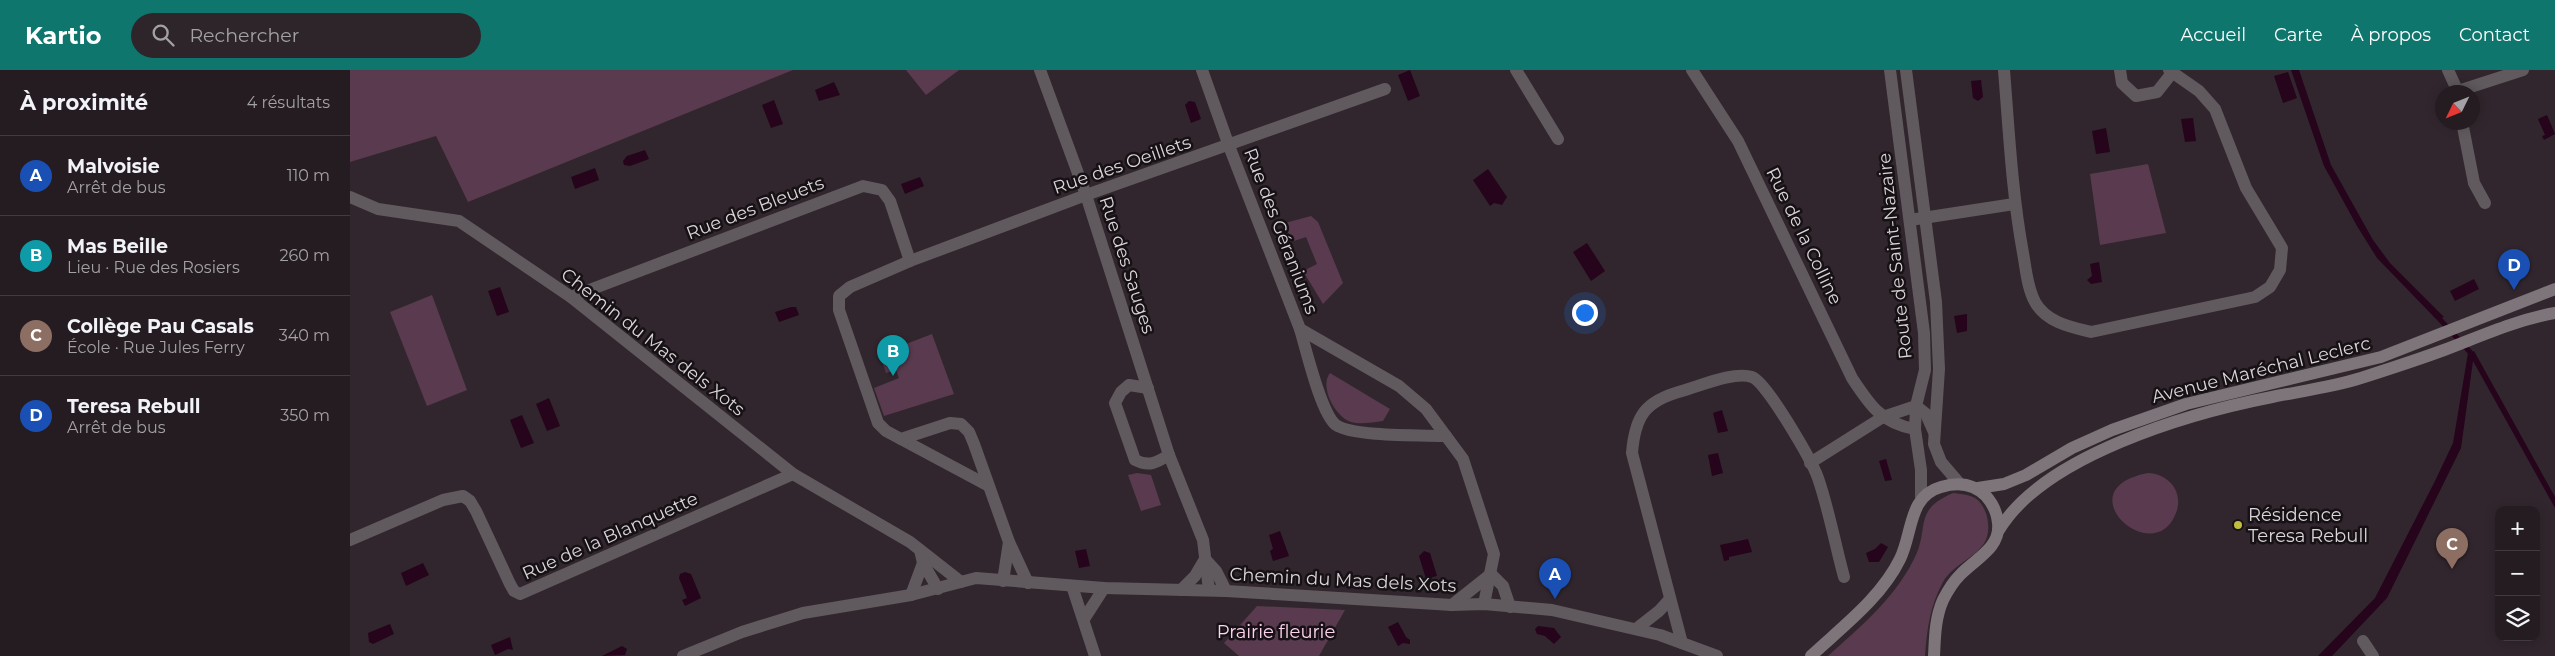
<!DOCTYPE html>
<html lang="fr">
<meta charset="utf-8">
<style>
:root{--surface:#251c22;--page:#2d252a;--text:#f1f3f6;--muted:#a3a1a5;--line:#423a40;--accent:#0f766e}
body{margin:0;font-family:Montserrat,sans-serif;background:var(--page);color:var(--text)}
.controls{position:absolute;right:15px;bottom:15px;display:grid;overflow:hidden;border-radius:10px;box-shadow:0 2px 12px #0003}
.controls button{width:45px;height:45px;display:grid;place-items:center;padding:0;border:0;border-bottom:1px solid var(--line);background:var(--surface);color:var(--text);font:25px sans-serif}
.compass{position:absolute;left:2085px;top:15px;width:45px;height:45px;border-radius:50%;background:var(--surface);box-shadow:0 2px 12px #0003;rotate:227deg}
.you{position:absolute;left:1234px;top:242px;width:18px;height:18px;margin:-12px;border:4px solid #fff;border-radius:50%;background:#1a73e8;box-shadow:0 0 0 8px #1a73e833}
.badge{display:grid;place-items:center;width:32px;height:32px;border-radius:50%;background:var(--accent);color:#fff;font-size:16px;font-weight:700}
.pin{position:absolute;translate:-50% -41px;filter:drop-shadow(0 1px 2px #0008)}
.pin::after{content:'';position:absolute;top:26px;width:18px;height:15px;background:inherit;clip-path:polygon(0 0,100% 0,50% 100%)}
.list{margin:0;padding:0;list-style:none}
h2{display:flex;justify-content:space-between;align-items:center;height:65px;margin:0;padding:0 20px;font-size:21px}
h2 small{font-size:16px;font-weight:400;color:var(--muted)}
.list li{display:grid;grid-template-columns:32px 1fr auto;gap:15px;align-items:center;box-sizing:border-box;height:80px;padding:0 20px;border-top:1px solid var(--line)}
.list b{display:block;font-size:19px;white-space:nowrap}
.list p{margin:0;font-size:16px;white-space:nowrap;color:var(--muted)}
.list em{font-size:16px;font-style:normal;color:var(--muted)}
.icon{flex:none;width:28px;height:28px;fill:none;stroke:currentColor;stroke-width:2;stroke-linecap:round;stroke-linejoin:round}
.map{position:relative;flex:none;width:2205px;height:586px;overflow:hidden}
header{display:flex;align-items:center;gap:30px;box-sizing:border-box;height:70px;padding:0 25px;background:var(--accent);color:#fff}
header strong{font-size:24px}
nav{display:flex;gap:28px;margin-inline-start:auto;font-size:18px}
.search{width:350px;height:45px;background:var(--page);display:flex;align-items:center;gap:12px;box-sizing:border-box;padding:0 18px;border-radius:28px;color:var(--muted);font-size:19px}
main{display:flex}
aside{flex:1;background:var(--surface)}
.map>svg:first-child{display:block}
.green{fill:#593a4f}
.water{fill:#25041c}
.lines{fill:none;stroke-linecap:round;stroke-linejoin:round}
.stream{stroke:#25041c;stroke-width:5}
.minor{stroke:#605a5e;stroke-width:12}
.tertiary{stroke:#605a5e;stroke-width:12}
.secondary{stroke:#7e757a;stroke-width:12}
.poi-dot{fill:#c2bd3f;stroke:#161114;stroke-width:2}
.labels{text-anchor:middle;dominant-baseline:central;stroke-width:5;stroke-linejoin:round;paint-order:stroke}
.street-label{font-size:18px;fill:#dbd4d8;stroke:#161114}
.poi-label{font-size:18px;fill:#dbd4d8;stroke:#161114;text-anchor:start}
.park-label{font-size:18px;fill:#fed4ef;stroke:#161114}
</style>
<header>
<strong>Kartio</strong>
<div class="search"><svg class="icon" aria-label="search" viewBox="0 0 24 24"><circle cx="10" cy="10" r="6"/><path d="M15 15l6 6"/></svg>Rechercher</div>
<nav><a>Accueil</a><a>Carte</a><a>À propos</a><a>Contact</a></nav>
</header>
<main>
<aside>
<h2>À proximité<small>4 résultats</small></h2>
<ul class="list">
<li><span class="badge" style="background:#1a4fb4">A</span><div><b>Malvoisie</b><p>Arrêt de bus</p></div><em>110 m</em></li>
<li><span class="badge" style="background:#0f9aa8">B</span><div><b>Mas Beille</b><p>Lieu · Rue des Rosiers</p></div><em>260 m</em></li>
<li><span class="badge" style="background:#8d6e63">C</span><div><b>Collège Pau Casals</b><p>École · Rue Jules Ferry</p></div><em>340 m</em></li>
<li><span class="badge" style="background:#1a4fb4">D</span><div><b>Teresa Rebull</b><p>Arrêt de bus</p></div><em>350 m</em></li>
</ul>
</aside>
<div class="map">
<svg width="2205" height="586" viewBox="0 0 2205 586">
<rect width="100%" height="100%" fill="#31262d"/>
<g class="green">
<path d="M 0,0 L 443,0 L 118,132 L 86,66 L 0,92 Z"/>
<path d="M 556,0 L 609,0 L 576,25 Z"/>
<path d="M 1798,94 L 1816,163 L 1750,175 L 1740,104 Z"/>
<path d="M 961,146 L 968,152 L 993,213 L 973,234 L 953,201 L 967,194 L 956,167 L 941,172 L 935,153 Z"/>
<path d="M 82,225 L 117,320 L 77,336 L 40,242 Z"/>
<path d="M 582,264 L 604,324 L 534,346 L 524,318 L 549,308 L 546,300 L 536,303 L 530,284 Z"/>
<path d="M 980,303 L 1040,339 L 1033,351 C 1023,352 1011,355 1001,352 C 985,347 969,316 980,303 Z"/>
<path d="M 787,403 L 801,405 L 811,435 L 791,441 L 778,405 Z"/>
<path d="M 1798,403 C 1819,404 1834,422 1826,443 C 1804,501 1713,419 1798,403 Z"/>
<path d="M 1603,423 C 1610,424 1618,424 1625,428 C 1639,437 1643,464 1632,476 C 1621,490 1602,496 1593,512 C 1580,536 1577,559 1575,586 L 1478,586 C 1510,557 1543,530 1563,491 C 1581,459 1561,441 1603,423 Z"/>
<path d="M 907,536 L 995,540 L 969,586 L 889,586 L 874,573 Z"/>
</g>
<g class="water">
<path d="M 1060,0 L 1070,26 L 1058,31 L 1048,5 Z"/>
<path d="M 1941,0 L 1949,0 L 1981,95 L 2023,170 L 2040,193 L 2094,247 L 2086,249 L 2027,188 L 2007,156 L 1974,96 Z"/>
<path d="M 1938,2 L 1947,28 L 1933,33 L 1924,6 Z"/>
<path d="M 1631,10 L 1633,27 L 1628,31 L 1623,28 L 1621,11 Z"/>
<path d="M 484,12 L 490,25 L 469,31 L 465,20 Z"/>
<path d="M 424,30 L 433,54 L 421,58 L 412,35 Z"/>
<path d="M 839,31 L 845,32 L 851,49 L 841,53 L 835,35 Z"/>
<path d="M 2197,45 L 2205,64 L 2194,70 L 2192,66 L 2195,65 L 2188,49 Z"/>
<path d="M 1843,48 L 1846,71 L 1835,72 L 1831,49 Z"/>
<path d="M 1756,58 L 1760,82 L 1746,84 L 1742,61 Z"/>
<path d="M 295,80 L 299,89 L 280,96 L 274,95 L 273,91 L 277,86 Z"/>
<path d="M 245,98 L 249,110 L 225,119 L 221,107 Z"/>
<path d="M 1138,99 L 1157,127 L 1152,135 L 1144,133 L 1140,136 L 1123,110 Z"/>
<path d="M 570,107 L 574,116 L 555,124 L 551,114 Z"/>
<path d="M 1237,173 L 1255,201 L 1241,211 L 1223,182 Z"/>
<path d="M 1749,192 L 1752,212 L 1741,214 L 1737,210 L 1742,206 L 1740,194 Z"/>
<path d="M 2124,209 L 2129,219 L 2105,231 L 2100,221 Z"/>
<path d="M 150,217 L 159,242 L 147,246 L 138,221 Z"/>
<path d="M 441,237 L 446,237 L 449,245 L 429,252 L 425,242 Z"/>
<path d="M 1617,244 L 1617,261 L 1607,263 L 1604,246 Z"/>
<path d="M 2124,281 L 2205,427 L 2205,438 L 2123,291 L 2111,378 L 2037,528 L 1982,586 L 1968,586 L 2025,528 L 2085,411 L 2103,373 L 2118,283 Z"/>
<path d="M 199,328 L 210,356 L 197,361 L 186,334 Z"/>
<path d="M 1372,340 L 1378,361 L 1368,363 L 1363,343 Z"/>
<path d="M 172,345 L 184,373 L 171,378 L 160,350 Z"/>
<path d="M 1368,383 L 1373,403 L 1362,406 L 1358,385 Z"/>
<path d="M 1536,389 L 1542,410 L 1535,411 L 1529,391 Z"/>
<path d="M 930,461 L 939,486 L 923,491 L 920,481 L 923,479 L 919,465 Z"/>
<path d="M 1398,469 L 1402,482 L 1379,487 L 1379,490 L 1374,491 L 1370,475 Z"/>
<path d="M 1531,473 L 1538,477 L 1529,492 L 1519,492 L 1516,483 L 1525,479 Z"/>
<path d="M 736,479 L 740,496 L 729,498 L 725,481 Z"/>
<path d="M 1074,481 L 1080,483 L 1087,506 L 1076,509 L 1069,486 Z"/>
<path d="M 73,493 L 79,505 L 56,516 L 51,503 Z"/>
<path d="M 335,502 L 341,504 L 351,528 L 335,536 L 332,530 L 337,528 L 329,508 L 330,504 Z"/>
<path d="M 1048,552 L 1056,567 L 1060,570 L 1060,574 L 1053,573 L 1048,576 L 1038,557 Z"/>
<path d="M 40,554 L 44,564 L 23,574 L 19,572 L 18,563 Z"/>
<path d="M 1188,556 L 1204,558 L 1211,567 L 1204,574 L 1195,566 L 1187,564 L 1185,559 Z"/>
<path d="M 160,567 L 163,580 L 158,579 L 145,585 L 141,575 Z"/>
<path d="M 272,576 L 277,579 L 275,585 L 252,586 Z"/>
</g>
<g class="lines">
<path class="stream" d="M 2085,244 L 2120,282 L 2121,287"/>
<g class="minor">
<path d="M 690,0 L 736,125 L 819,385 L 853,470 L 859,520"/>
<path d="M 852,0 L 879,76 L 950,259 L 1049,316 L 1076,339 L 1113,389 L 1144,484 L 1134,534"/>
<path d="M 1166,0 L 1208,69"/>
<path d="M 1342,0 L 1388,71 L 1502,308 C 1519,334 1532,354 1565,359"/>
<path d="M 1654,0 C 1659,62 1662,123 1673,183 C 1676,199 1677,217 1685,232 C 1696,252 1720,257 1741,262 L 1905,227 L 1920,217 L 1930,200 L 1932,178 L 1896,118 L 1865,39 L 1849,21 L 1819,0"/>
<path d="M 1770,0 L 1772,13 L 1786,26 L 1807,22 L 1822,3"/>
<path d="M 2098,0 L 2108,22"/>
<path d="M 2108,21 L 2173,0"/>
<path d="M 2112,52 L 2124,113 L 2135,133"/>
<path d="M 0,127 L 28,139 L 109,151 L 221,227 L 443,404 L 560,472 L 611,512"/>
<path d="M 1560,150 L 1664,134"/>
<path d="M 221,227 L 513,116 L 532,120 L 540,131 L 560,191"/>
<path d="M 950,259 C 956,279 971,344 986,355 C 1003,367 1073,365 1096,366"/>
<path d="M 798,318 L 779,315 L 771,322 L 765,333 L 785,390 C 799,397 806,393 819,385"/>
<path d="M 551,369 L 637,415"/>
<path d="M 1460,393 L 1533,347 L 1566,336 L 1576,344 L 1584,362"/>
<path d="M 0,470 L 93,430 L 113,426 L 120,431 L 126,441 L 160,514 L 164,521 L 170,524 L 443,404"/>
<path d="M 570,480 L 573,493 L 588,519"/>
<path d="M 855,489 L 866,501 L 876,521"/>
<path d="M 1141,504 L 1153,516 L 1160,537"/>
<path d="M 653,511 L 659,472"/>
<path d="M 678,513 L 659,472 L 624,374 L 619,362 L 611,354 L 600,353 L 551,369 L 536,361 L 528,353 L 489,240 L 489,226 L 500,217 L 560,191 L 736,125 L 1035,19"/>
<path d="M 722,516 L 745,586"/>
<path d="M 831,520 L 845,506 L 855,489"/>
<path d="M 561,525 L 573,493"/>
<path d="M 1102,535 L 1141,504"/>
<path d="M 734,549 L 754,518"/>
<path d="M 1286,559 L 1309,541 L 1319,530"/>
<path d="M 2013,571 L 2023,586"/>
<path d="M 1332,573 L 1282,383 C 1285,346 1295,331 1332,321 C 1350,316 1384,301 1402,307 C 1416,311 1462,391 1468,408 C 1479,440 1485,474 1494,507"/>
</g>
<g class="tertiary">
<path d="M 1540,0 L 1574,263 L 1575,300 L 1566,336 L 1565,359 L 1571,400 L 1571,427"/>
<path d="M 1556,0 L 1586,232 L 1589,299 L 1584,374 L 1591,392 L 1609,413"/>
<path d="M 333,586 L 392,562 L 453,543 L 561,525 L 626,508 L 754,518 L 876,521 L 1102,535 L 1134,534 L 1202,540 L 1310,565 L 1367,586"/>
</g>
<g class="secondary">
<path d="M 1628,418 L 1654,414 L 1676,405 L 1722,378 L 1762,360 L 1836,334 L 2031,287 L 2205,219"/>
<path d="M 1649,460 C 1694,385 1840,343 1922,327 C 1952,321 1982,317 2011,308 C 2039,299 2067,290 2094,280 C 2131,266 2166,250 2205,243"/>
<path d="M 1461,586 C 1492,557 1531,528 1550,489 C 1563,463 1558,426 1591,417 C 1607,412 1623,413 1636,426 C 1643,434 1647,442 1648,453 C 1651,478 1625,489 1610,505 C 1604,511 1597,522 1593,530 C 1585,548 1585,567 1584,586"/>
</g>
</g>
<circle class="poi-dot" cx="1888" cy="455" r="5"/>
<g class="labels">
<g class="street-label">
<text transform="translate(772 95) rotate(-19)">Rue des Oeillets</text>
<text transform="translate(405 138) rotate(-21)">Rue des Bleuets</text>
<text transform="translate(931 161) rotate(69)">Rue des Géraniums</text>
<text transform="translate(1454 166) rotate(64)">Rue de la Colline</text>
<text transform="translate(1545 186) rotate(-96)">Route de Saint-Nazaire</text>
<text transform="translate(777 195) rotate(72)">Rue des Sauges</text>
<text transform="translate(303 272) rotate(38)">Chemin du Mas dels Xots</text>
<text transform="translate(1911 300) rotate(-14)">Avenue Maréchal Leclerc</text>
<text transform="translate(260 466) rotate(-24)">Rue de la Blanquette</text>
<text transform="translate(993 510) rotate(3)">Chemin du Mas dels Xots</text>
</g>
<g class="poi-label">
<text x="1898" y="445">Résidence<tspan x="1898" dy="21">Teresa Rebull</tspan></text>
</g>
<g class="park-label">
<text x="926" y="562">Prairie fleurie</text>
</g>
</g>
</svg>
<div class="controls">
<button>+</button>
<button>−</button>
<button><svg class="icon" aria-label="layers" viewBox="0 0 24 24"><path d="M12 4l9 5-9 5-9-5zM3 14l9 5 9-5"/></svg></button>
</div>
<svg class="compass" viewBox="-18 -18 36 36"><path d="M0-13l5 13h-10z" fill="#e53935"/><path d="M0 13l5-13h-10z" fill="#a3a1a5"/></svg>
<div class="you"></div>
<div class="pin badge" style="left:1205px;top:529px;background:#1a4fb4">A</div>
<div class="pin badge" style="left:543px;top:306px;background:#0f9aa8">B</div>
<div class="pin badge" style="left:2102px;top:499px;background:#8d6e63">C</div>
<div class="pin badge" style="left:2164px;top:220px;background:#1a4fb4">D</div>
</div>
</main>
